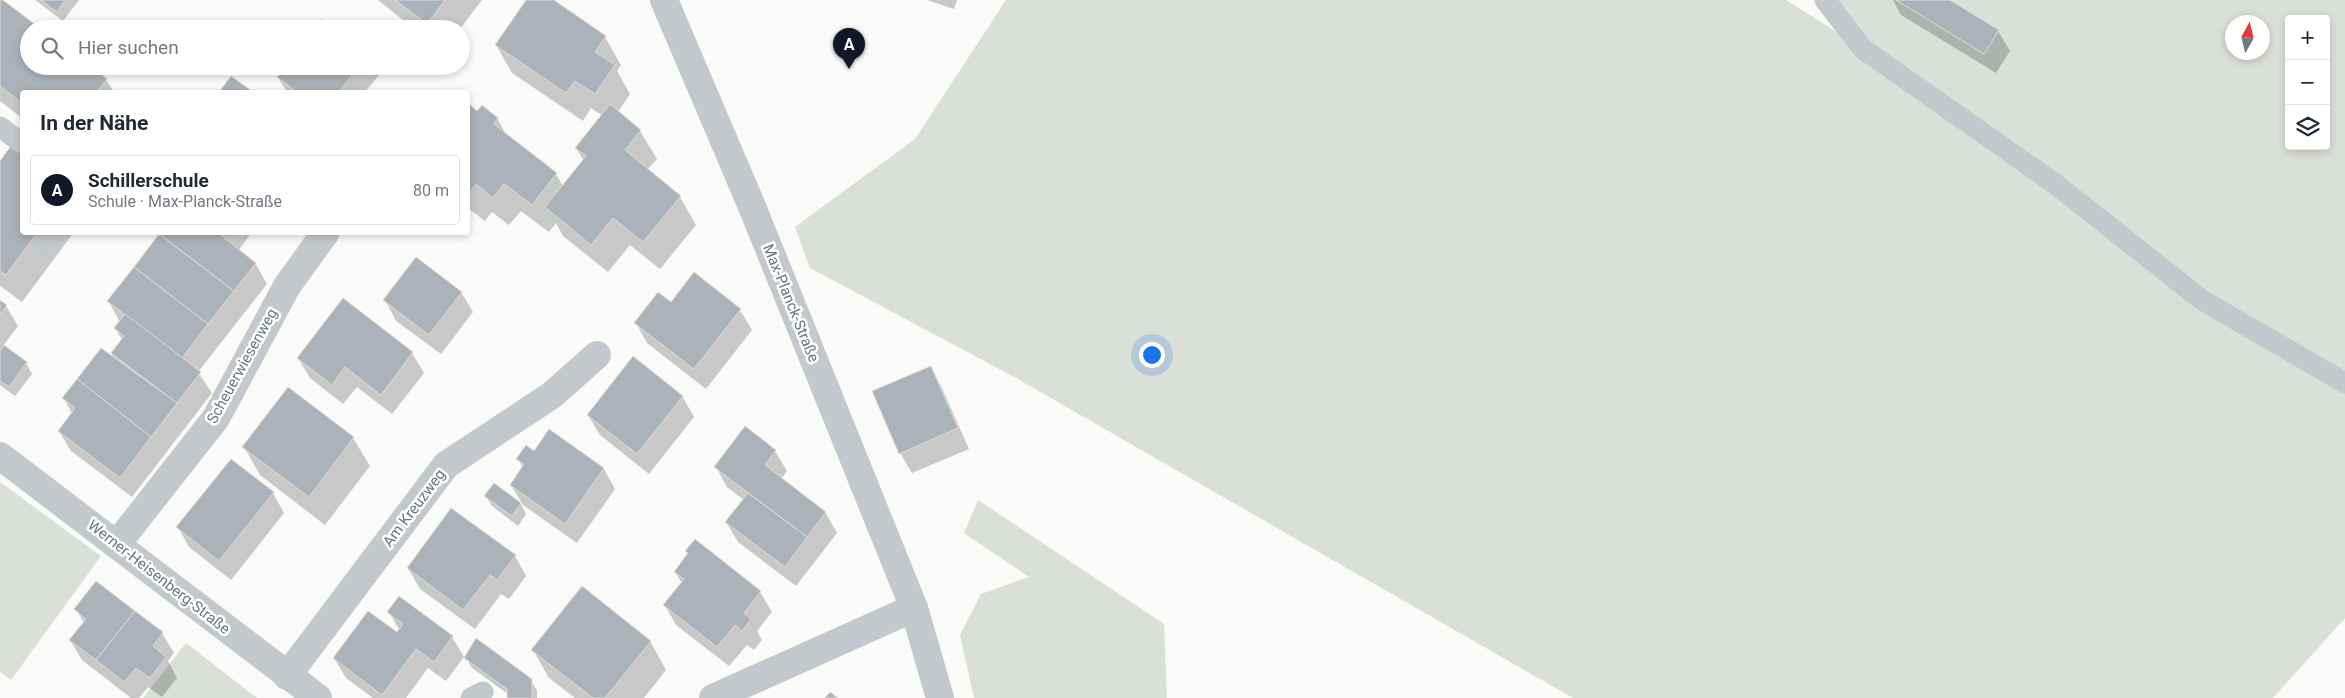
<!DOCTYPE html>
<html lang="de">
<meta charset="utf-8">
<style>
:root{--surface:#fff;--page:#f6f6f7;--text:#1f2937;--muted:#747a83;--line:#e0e1e3;--accent:#111827}
body{margin:0;font-family:Roboto,sans-serif;background:var(--page);color:var(--text)}
.controls{position:absolute;right:15px;top:15px;display:grid;overflow:hidden;border-radius:5px;box-shadow:0 2px 8px #0003}
.controls button{width:45px;height:45px;display:grid;place-items:center;padding:0;border:0;border-bottom:1px solid var(--line);background:var(--surface);color:var(--text);font:25px sans-serif}
.compass{position:absolute;left:2225px;top:15px;width:45px;height:45px;border-radius:50%;background:var(--surface);box-shadow:0 2px 8px #0003;rotate:8deg}
.you{position:absolute;left:1151px;top:354px;width:18px;height:18px;margin:-12px;border:4px solid #fff;border-radius:50%;background:#1a73e8;box-shadow:0 0 0 8px #1a73e833}
.badge{display:grid;place-items:center;width:32px;height:32px;border-radius:50%;background:var(--accent);color:#fff;font-size:16px;font-weight:700}
.pin{position:absolute;translate:-50% -41px;filter:drop-shadow(0 1px 2px #0008)}
.pin::after{content:'';position:absolute;top:26px;width:18px;height:15px;background:inherit;clip-path:polygon(0 0,100% 0,50% 100%)}
.list{margin:0;padding:0;list-style:none}
h2{display:flex;justify-content:space-between;align-items:center;height:65px;margin:0;padding:0 20px;font-size:21px}
h2 small{font-size:16px;font-weight:400;color:var(--muted)}
.list li{display:grid;grid-template-columns:32px 1fr auto;gap:15px;align-items:center;box-sizing:border-box;height:70px;margin:0 10px 10px;padding:0 10px;border:1px solid var(--line);border-radius:5px}
.list b{display:block;font-size:19px;white-space:nowrap}
.list p{margin:0;font-size:16px;white-space:nowrap;color:var(--muted)}
.list em{font-size:16px;font-style:normal;color:var(--muted)}
.icon{flex:none;width:28px;height:28px;fill:none;stroke:currentColor;stroke-width:2;stroke-linecap:round;stroke-linejoin:round}
.map{position:relative;flex:none;width:2345px;height:698px;overflow:hidden}
.search{position:absolute;background:var(--surface);box-shadow:0 2px 8px #0003;left:20px;top:20px;width:450px;height:55px;display:flex;align-items:center;gap:12px;box-sizing:border-box;padding:0 18px;border-radius:28px;color:var(--muted);font-size:19px}
.panel{position:absolute;background:var(--surface);box-shadow:0 2px 8px #0003;left:20px;top:90px;width:450px;height:145px;border-radius:5px}
.map>svg:first-child{display:block}
.green{fill:#dadfd7;fill-rule:evenodd}
.shadow{fill:#0003}
.building{fill:#aab3b9;stroke:#dcdcda}
.lines{fill:none;stroke-linecap:round;stroke-linejoin:round}
.lane{stroke:#c3c8cc;stroke-width:21}
.street{stroke:#c3c8cc;stroke-width:28}
.labels{text-anchor:middle;dominant-baseline:central;stroke-width:5;stroke-linejoin:round;paint-order:stroke}
.street-label{font-size:15px;fill:#657683;stroke:#fff}
</style>
<div class="map">
<svg width="2345" height="698" viewBox="0 0 2345 698">
<rect width="100%" height="100%" fill="#fafaf8"/>
<g class="green">
<path d="M 1006,0 L 1786,0 L 1862,48 L 1825,0 L 2345,0 L 2345,618 L 2273,698 L 1573,698 L 1016,378 L 810,268 L 795,227 L 915,139 ZM 2289,19 L 2326,19 L 2326,146 L 2289,146 ZM 2232,22 L 2262,22 L 2262,52 L 2232,52 Z"/>
<path d="M 0,482 L 101,556 L 11,680 L 0,672 Z"/>
<path d="M 978,500 L 1164,624 L 1167,698 L 974,698 L 960,635 L 981,594 L 1029,577 L 964,533 Z"/>
<path d="M 186,643 L 257,698 L 143,698 Z"/>
</g>
<g class="shadow">
<path d="M 1,0 L 29,29 L 29,66 L 88,66 L 106,80 L 114,92 L 22,92 L 22,118 L 0,101 Z"/>
<path d="M 35,0 L 79,0 L 63,21 Z"/>
<path d="M 378,0 L 482,0 L 460,29 L 414,29 Z"/>
<path d="M 527,0 L 552,0 L 605,37 L 621,65 L 617,71 L 630,94 L 618,112 L 640,131 L 657,159 L 647,170 L 680,197 L 696,225 L 660,269 L 630,245 L 608,272 L 563,236 L 556,223 L 549,232 L 521,211 L 509,225 L 492,212 L 485,221 L 468,208 L 468,105 L 478,113 L 497,118 L 507,136 L 556,174 L 563,186 L 584,161 L 576,148 L 603,116 L 591,108 L 583,121 L 512,73 L 496,45 Z"/>
<path d="M 927,0 L 957,0 L 954,9 Z"/>
<path d="M 1893,0 L 1948,0 L 1998,31 L 2010,51 L 1996,73 L 1901,15 Z"/>
<path d="M 286,66 L 374,66 L 379,75 L 365,92 L 287,92 L 278,77 Z"/>
<path d="M 232,78 L 251,92 L 220,92 Z"/>
<path d="M 22,152 L 22,232 L 74,232 L 22,302 L 0,286 L 0,163 Z"/>
<path d="M 162,232 L 252,232 L 238,251 L 255,263 L 267,284 L 198,372 L 212,393 L 132,497 L 71,451 L 59,431 L 72,414 L 64,398 L 110,357 L 123,341 L 115,328 L 120,322 L 109,302 Z"/>
<path d="M 461,292 L 473,312 L 441,354 L 396,321 L 385,300 Z"/>
<path d="M 0,302 L 6,306 L 18,326 L 3,346 L 26,363 L 32,374 L 15,396 L 0,385 Z"/>
<path d="M 671,303 L 740,310 L 752,330 L 706,389 L 647,343 L 636,323 Z"/>
<path d="M 412,353 L 424,373 L 392,414 L 357,387 L 343,404 L 310,378 L 298,358 Z"/>
<path d="M 930,368 L 942,388 L 969,449 L 912,473 L 900,453 Z"/>
<path d="M 288,389 L 353,438 L 370,466 L 325,525 L 260,475 L 244,447 Z"/>
<path d="M 682,396 L 694,417 L 649,474 L 600,435 L 588,415 Z"/>
<path d="M 550,431 L 604,469 L 615,489 L 577,543 L 523,505 L 511,485 L 523,468 L 518,459 L 534,453 Z"/>
<path d="M 775,451 L 787,471 L 781,479 L 825,512 L 837,533 L 796,586 L 738,542 L 726,522 L 744,500 L 727,487 L 716,467 Z"/>
<path d="M 494,485 L 521,504 L 526,514 L 518,526 L 492,506 L 486,496 Z"/>
<path d="M 273,493 L 284,513 L 231,580 L 189,547 L 178,527 Z"/>
<path d="M 687,552 L 760,592 L 772,612 L 757,631 L 762,640 L 754,650 L 747,645 L 729,666 L 676,625 L 665,605 L 682,583 L 675,572 L 688,555 Z"/>
<path d="M 515,556 L 526,576 L 509,599 L 501,594 L 475,629 L 420,589 L 408,568 Z"/>
<path d="M 96,582 L 162,633 L 174,653 L 168,661 L 177,678 L 162,697 L 148,687 L 139,698 L 131,698 L 82,660 L 70,640 L 84,623 L 76,609 Z"/>
<path d="M 399,598 L 452,637 L 464,657 L 446,681 L 428,668 L 406,698 L 373,698 L 346,678 L 334,658 L 397,634 L 400,631 L 389,612 Z"/>
<path d="M 650,641 L 666,670 L 644,698 L 575,698 L 549,678 L 533,650 Z"/>
<path d="M 466,658 L 531,680 L 537,691 L 537,698 L 508,698 L 508,694 L 472,668 Z"/>
</g>
<g class="building">
<path d="M 0,0 L 3,0 L 41,29 L 29,29 L 29,66 L 91,66 L 107,79 L 97,92 L 22,92 L 22,103 L 0,86 Z"/>
<path d="M 41,0 L 65,0 L 57,12 Z"/>
<path d="M 395,0 L 445,0 L 427,24 Z"/>
<path d="M 526,0 L 554,0 L 606,36 L 595,52 L 615,65 L 595,94 L 575,81 L 566,93 L 495,45 Z"/>
<path d="M 1896,0 L 1950,0 L 1999,30 L 1984,54 Z"/>
<path d="M 321,19 L 335,29 L 313,29 Z"/>
<path d="M 285,66 L 359,66 L 339,92 L 297,92 L 277,77 Z"/>
<path d="M 231,76 L 253,92 L 219,92 Z"/>
<path d="M 468,103 L 477,111 L 482,105 L 498,118 L 494,124 L 557,173 L 532,205 L 504,184 L 493,198 L 476,184 L 468,194 Z"/>
<path d="M 610,104 L 641,130 L 625,150 L 681,196 L 643,242 L 613,218 L 591,245 L 545,207 L 586,156 L 575,148 Z"/>
<path d="M 13,143 L 22,151 L 22,232 L 38,232 L 6,275 L 0,271 L 0,161 Z"/>
<path d="M 160,232 L 217,232 L 256,263 L 234,291 L 159,234 Z"/>
<path d="M 159,234 L 234,291 L 208,324 L 134,267 Z"/>
<path d="M 416,257 L 462,292 L 429,335 L 383,300 Z"/>
<path d="M 134,267 L 208,324 L 182,358 L 107,301 Z"/>
<path d="M 694,272 L 741,309 L 694,369 L 634,323 L 658,292 L 671,302 Z"/>
<path d="M 343,298 L 413,352 L 381,395 L 345,367 L 332,385 L 297,358 Z"/>
<path d="M 0,300 L 7,305 L 0,315 Z"/>
<path d="M 125,314 L 201,372 L 177,403 L 111,353 L 124,336 L 114,328 Z"/>
<path d="M 4,345 L 27,362 L 9,387 L 0,381 L 0,351 Z"/>
<path d="M 101,348 L 177,403 L 151,437 L 77,379 Z"/>
<path d="M 633,356 L 683,396 L 637,454 L 587,415 Z"/>
<path d="M 931,366 L 958,428 L 899,454 L 872,391 Z"/>
<path d="M 77,379 L 151,437 L 120,478 L 58,431 L 75,408 L 62,398 Z"/>
<path d="M 288,387 L 354,437 L 309,497 L 242,447 Z"/>
<path d="M 745,426 L 776,450 L 765,465 L 826,512 L 807,537 L 714,467 Z"/>
<path d="M 549,429 L 604,468 L 565,524 L 510,485 L 524,464 L 516,459 L 526,445 L 534,451 Z"/>
<path d="M 231,459 L 274,492 L 219,561 L 176,527 Z"/>
<path d="M 494,483 L 521,503 L 512,516 L 484,496 Z"/>
<path d="M 748,493 L 807,537 L 785,567 L 725,522 Z"/>
<path d="M 451,508 L 516,555 L 497,580 L 490,575 L 463,610 L 407,568 Z"/>
<path d="M 695,539 L 761,591 L 744,613 L 751,619 L 742,631 L 735,625 L 717,647 L 663,605 L 684,579 L 674,572 L 688,553 L 685,551 Z"/>
<path d="M 96,581 L 135,611 L 96,660 L 69,640 L 86,619 L 74,609 Z"/>
<path d="M 582,586 L 651,641 L 605,698 L 593,698 L 531,650 Z"/>
<path d="M 399,596 L 453,636 L 434,662 L 416,649 L 382,695 L 333,658 L 368,611 L 397,632 L 403,624 L 387,612 Z"/>
<path d="M 135,611 L 163,632 L 153,646 L 166,657 L 150,678 L 136,668 L 124,682 L 96,660 Z"/>
<path d="M 476,638 L 532,679 L 532,698 L 507,698 L 507,689 L 464,658 Z"/>
<path d="M 830,692 L 838,698 L 825,698 Z"/>
</g>
<g class="lines">
<g class="lane">
<path d="M 1825,0 L 1863,49 L 2054,183 L 2202,300 L 2345,383"/>
<path d="M 0,127 L 22,143"/>
<path d="M 44,247 L 56,232"/>
<path d="M 471,698 L 483,692"/>
</g>
<g class="street">
<path d="M 664,0 L 753,209 L 914,608 L 940,698"/>
<path d="M 0,456 L 318,698"/>
<path d="M 117,544 L 216,418 L 287,286 L 326,232"/>
<path d="M 287,676 L 446,465 L 552,395 L 597,355"/>
<path d="M 713,698 L 914,608"/>
</g>
</g>
<g class="labels">
<g class="street-label">
<text transform="translate(791 303) rotate(68)">Max-Planck-Straße</text>
<text transform="translate(242 366) rotate(-61)">Scheuerwiesenweg</text>
<text transform="translate(414 508) rotate(-53)">Am Kreuzweg</text>
<text transform="translate(159 577) rotate(38)">Werner-Heisenberg-Straße</text>
</g>
</g>
</svg>
<div class="controls">
<button>+</button>
<button>−</button>
<button><svg class="icon" aria-label="layers" viewBox="0 0 24 24"><path d="M12 4l9 5-9 5-9-5zM3 14l9 5 9-5"/></svg></button>
</div>
<svg class="compass" viewBox="-18 -18 36 36"><path d="M0-13l5 13h-10z" fill="#e53935"/><path d="M0 13l5-13h-10z" fill="#747a83"/></svg>
<div class="you"></div>
<div class="pin badge" style="left:849px;top:69px">A</div>
<div class="search"><svg class="icon" aria-label="search" viewBox="0 0 24 24"><circle cx="10" cy="10" r="6"/><path d="M15 15l6 6"/></svg>Hier suchen</div>
<section class="panel">
<h2>In der Nähe<small></small></h2>
<ul class="list">
<li><span class="badge">A</span><div><b>Schillerschule</b><p>Schule · Max-Planck-Straße</p></div><em>80 m</em></li>
</ul>
</section>
</div>
